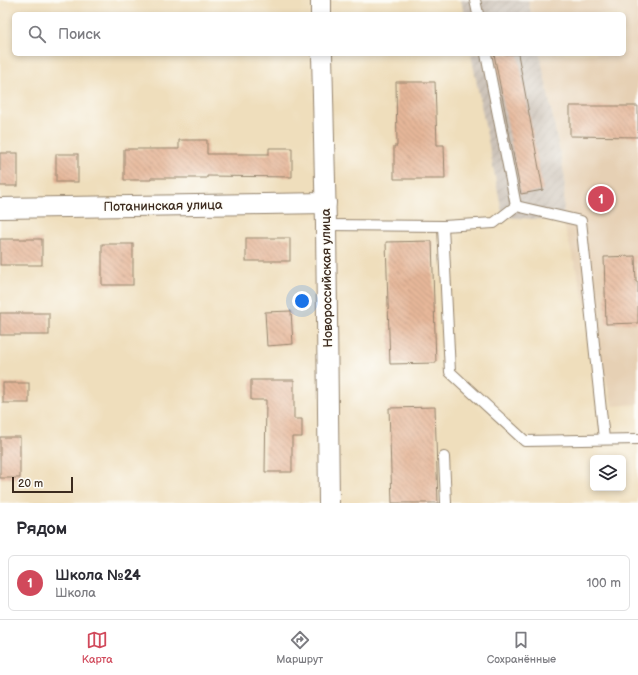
<!DOCTYPE html>
<html lang="ru">
<meta charset="utf-8">
<style>
:root{--surface:#fff;--page:#f7f7f7;--text:#2b2b33;--muted:#7c7c81;--line:#e1e1e2;--accent:#d1495b}
body{margin:0;font-family:"Balsamiq Sans",sans-serif;background:var(--page);color:var(--text)}
.controls{position:absolute;right:12px;bottom:12px;display:grid;overflow:hidden;border-radius:6px;box-shadow:0 2px 6px #0003}
.controls button{width:36px;height:36px;display:grid;place-items:center;padding:0;border:0;border-bottom:1px solid var(--line);background:var(--surface);color:var(--text);font:20px sans-serif}
.scale{position:absolute;left:12px;bottom:10px;width:61px;box-sizing:border-box;padding-left:4px;border:2px solid #3b2a1e;border-top:0;font-size:11px;line-height:14px;white-space:nowrap;color:#3b2a1e;-webkit-text-stroke:3px #fdfcf7;paint-order:stroke}
.you{position:absolute;left:302px;top:301px;width:14px;height:14px;margin:-10px;border:3px solid #fff;border-radius:50%;background:#1a73e8;box-shadow:0 0 0 6px #1a73e833}
.badge{display:grid;place-items:center;width:26px;height:26px;border-radius:50%;background:var(--accent);color:#fff;font-size:13px;font-weight:700}
.pin{position:absolute;translate:-50% -50%;border:2px solid #fff;box-shadow:0 1px 4px #0006}
.list{margin:0;padding:0;list-style:none}
h2{display:flex;justify-content:space-between;align-items:center;height:52px;margin:0;padding:0 16px;font-size:17px}
h2 small{font-size:13px;font-weight:400;color:var(--muted)}
.list li{display:grid;grid-template-columns:26px 1fr auto;gap:12px;align-items:center;box-sizing:border-box;height:56px;margin:0 8px 8px;padding:0 8px;border:1px solid var(--line);border-radius:6px}
.list b{display:block;font-size:15px;white-space:nowrap}
.list p{margin:0;font-size:13px;white-space:nowrap;color:var(--muted)}
.list em{font-size:13px;font-style:normal;color:var(--muted)}
.icon{flex:none;width:22px;height:22px;fill:none;stroke:currentColor;stroke-width:2;stroke-linecap:round;stroke-linejoin:round}
.map{position:relative;flex:none;width:638px;height:503px;overflow:hidden}
.search{position:absolute;background:var(--surface);box-shadow:0 2px 6px #0003;left:12px;right:12px;top:12px;height:44px;display:flex;align-items:center;gap:10px;box-sizing:border-box;padding:0 14px;border-radius:6px;color:var(--muted);font-size:15px}
.sheet{height:116px;background:var(--surface)}
nav{display:flex;justify-content:space-around;align-items:center;box-sizing:border-box;height:56px;border-top:1px solid var(--line);background:var(--surface);font-size:11px;color:var(--muted)}
nav a{display:grid;justify-items:center;gap:2px}
nav .on{color:var(--accent)}
.map>svg:first-child{display:block}
.built{fill:#e6d0b4}
.industrial{fill:url(#industrial-furrows)}
.building{fill:url(#building-back-hatch)}
.lines{fill:none;stroke-linecap:round;stroke-linejoin:round}
.lane-casing{stroke:#95846d;stroke-width:12}
.street-casing{stroke:#95846d;stroke-width:22}
.lane{stroke:#fff;stroke-width:10}
.street{stroke:#fff;stroke-width:20}
.labels{text-anchor:middle;dominant-baseline:central;stroke-width:3;stroke-linejoin:round;paint-order:stroke}
.street-label{font-size:13px;fill:#3b2a1e;stroke:#fdfcf7}
</style>
<div class="map">
<svg width="638" height="503" viewBox="0 0 638 503">
<defs>
<pattern id="industrial-furrows" width="10" height="10" patternUnits="userSpaceOnUse"><rect width="10" height="10" fill="#ccc2b8"/><path d="M-1 1l2-2M0 10L10 0M9 11l2-2" fill="none" stroke="#b0a79e"/></pattern>
<pattern id="building-back-hatch" width="6" height="6" patternUnits="userSpaceOnUse"><rect width="6" height="6" fill="#e6b79a"/><path d="M-1 5l2 2M0 0l6 6M5-1l2 2" fill="none" stroke="#bc957d"/></pattern>
</defs>
<rect width="100%" height="100%" fill="#fdfcf7"/>
<filter id="ink" filterUnits="userSpaceOnUse"><feTurbulence type="fractalNoise" baseFrequency=".025" numOctaves="2"/><feDisplacementMap in="SourceGraphic" scale="8" xChannelSelector="R" yChannelSelector="G"/><feConvolveMatrix kernelMatrix="1 2 1 2 8 2 1 2 1" color-interpolation-filters="sRGB"/></filter>
<filter id="wash" filterUnits="userSpaceOnUse"><feTurbulence type="fractalNoise" baseFrequency=".012" numOctaves="4" result="noise"/><feDisplacementMap in="SourceGraphic" scale="16" xChannelSelector="R" yChannelSelector="G"/><feGaussianBlur stdDeviation="0.9" result="paint"/><feColorMatrix in="noise" values="0 0 0 0 0 0 0 0 0 0 0 0 0 0 0 0 0 1.4 0 .05"/><feComposite in="paint" operator="in"/></filter>
<g filter="url(#wash)">
<rect width="100%" height="100%" fill="#efdebc"/>
<path class="built" d="M 528,0 L 638,0 L 638,404 L 613,406 L 563,221 L 565,178 L 540,54 L 624,54 L 624,14 L 531,14 Z"/>
<g class="industrial">
<path d="M 461,0 L 528,0 L 531,14 L 464,14 Z"/>
<path d="M 471,54 L 540,54 L 565,178 L 563,221 L 503,217 Z"/>
</g>
<g id="blocks">
<g class="building">
<path d="M 494,54 L 518,54 L 543,190 L 521,194 Z"/>
<path d="M 396,82 L 435,82 L 437,145 L 444,145 L 445,179 L 394,179 L 394,146 L 397,146 Z"/>
<path d="M 570,106 L 638,106 L 638,137 L 570,136 Z"/>
<path d="M 179,140 L 207,140 L 207,154 L 269,154 L 269,148 L 292,148 L 292,177 L 207,176 L 207,178 L 151,178 L 151,180 L 124,180 L 124,149 L 179,149 Z"/>
<rect x="0" y="153" width="18" height="33"/>
<rect x="56" y="154" width="22" height="28"/>
<rect x="246" y="238" width="44" height="23"/>
<rect x="0" y="239" width="42" height="26"/>
<path d="M 432,241 L 436,363 L 390,364 L 386,242 Z"/>
<rect x="102" y="244" width="31" height="41"/>
<path d="M 635,256 L 636,282 L 638,282 L 638,323 L 606,324 L 604,257 Z"/>
<path d="M 291,311 L 293,344 L 267,346 L 265,312 Z"/>
<rect x="0" y="313" width="49" height="22"/>
<path d="M 251,380 L 294,380 L 294,419 L 302,419 L 302,437 L 292,437 L 292,472 L 265,472 L 266,400 L 251,400 Z"/>
<rect x="3" y="383" width="26" height="20"/>
<path d="M 435,407 L 438,503 L 392,503 L 389,408 Z"/>
<rect x="0" y="437" width="20" height="41"/>
</g>
</g>
</g>
<g filter="url(#ink)">
<use href="#blocks" fill-opacity="0" stroke="#95846d" stroke-width="1"/>
<g class="lines">
<g class="lane-casing">
<g id="lane">
<path d="M 475,0 L 478,14"/>
<path d="M 486,54 L 516,206"/>
<path d="M 326,225 L 443,226 L 494,223 L 516,206 L 581,221 L 604,439"/>
<path d="M 443,226 L 450,372 L 525,441 L 638,439"/>
<path d="M 444,457 L 446,503"/>
</g>
</g>
<g class="street-casing">
<g id="street">
<path d="M 321,0 L 321,14"/>
<path d="M 322,54 L 326,225 L 329,503"/>
<path d="M 0,208 L 326,203"/>
</g>
</g>
<use href="#lane" class="lane"/>
<use href="#street" class="street"/>
</g>
</g>
<g class="labels">
<g class="street-label">
<text transform="translate(163 206) rotate(-1)">Потанинская улица</text>
<text transform="translate(327 278) rotate(-91)">Новороссийская улица</text>
</g>
</g>
</svg>
<div class="controls">
<button><svg class="icon" aria-label="layers" viewBox="0 0 24 24"><path d="M12 4l9 5-9 5-9-5zM3 14l9 5 9-5"/></svg></button>
</div>
<div class="scale">20 m</div>
<div class="you"></div>
<div class="pin badge" style="left:601px;top:199px">1</div>
<div class="search"><svg class="icon" aria-label="search" viewBox="0 0 24 24"><circle cx="10" cy="10" r="6"/><path d="M15 15l6 6"/></svg>Поиск</div>
</div>
<section class="sheet">
<h2>Рядом<small></small></h2>
<ul class="list">
<li><span class="badge">1</span><div><b>Школа №24</b><p>Школа</p></div><em>100 m</em></li>
</ul>
</section>
<nav>
<a class="on"><svg class="icon" aria-label="map" viewBox="0 0 24 24"><path d="M3 6l6-2 6 2 6-2v14l-6 2-6-2-6 2zM9 4v14M15 6v14"/></svg>Карта</a>
<a><svg class="icon" aria-label="directions" viewBox="0 0 24 24"><path d="M12 3l9 9-9 9-9-9zM9 14v-3h6M13 9l2 2-2 2"/></svg>Маршрут</a>
<a><svg class="icon" aria-label="saved" viewBox="0 0 24 24"><path d="M7 4h10v16l-5-4-5 4z"/></svg>Сохранённые</a>
</nav>
